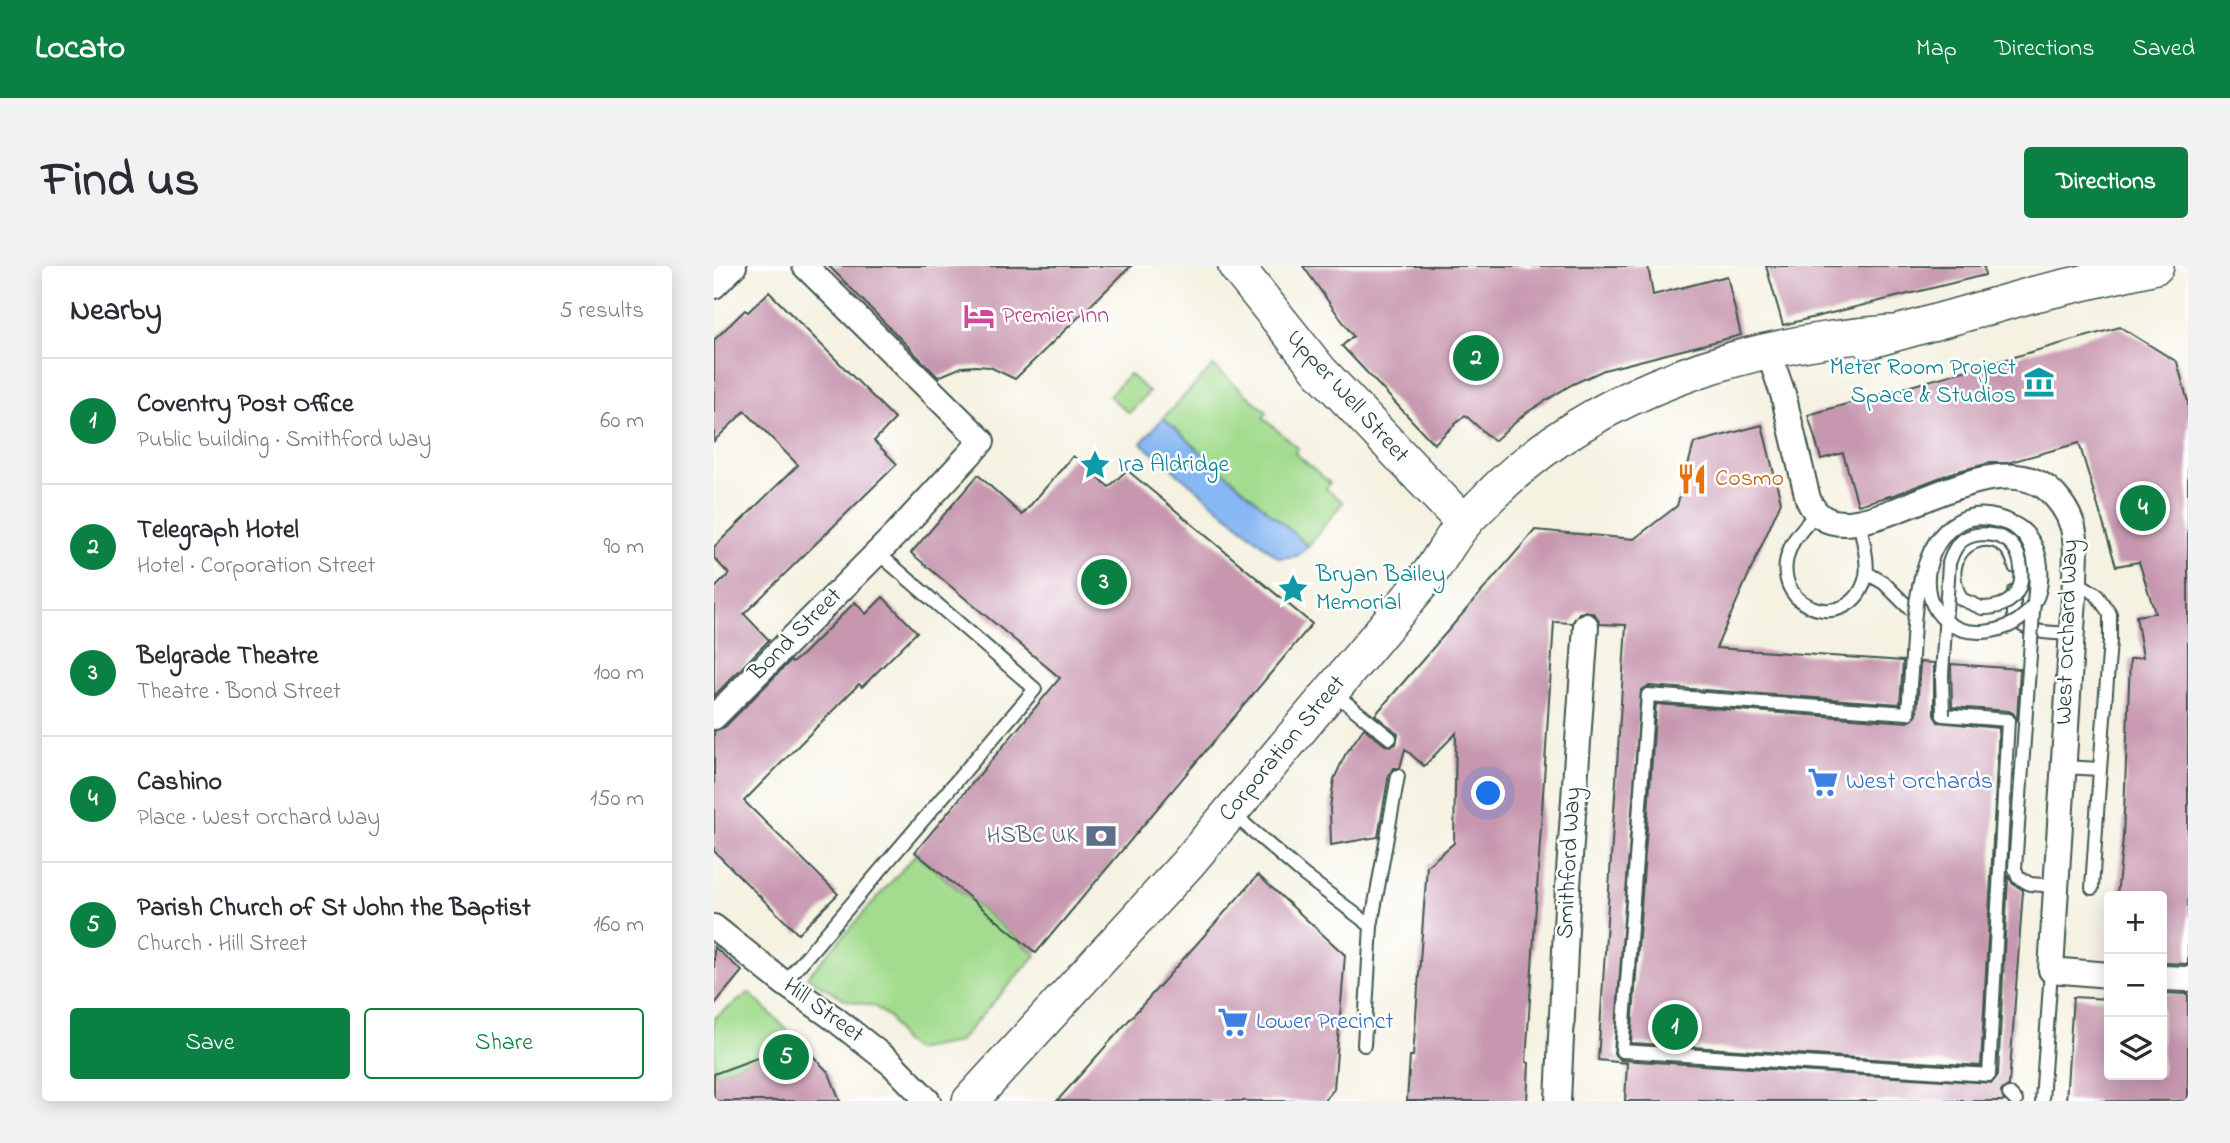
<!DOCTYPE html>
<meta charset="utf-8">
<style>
:root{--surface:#fff;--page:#f2f2f3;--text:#2b2b33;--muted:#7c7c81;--line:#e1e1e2;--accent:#0b8043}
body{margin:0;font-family:"Indie Flower",sans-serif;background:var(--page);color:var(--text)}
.controls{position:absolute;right:21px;bottom:21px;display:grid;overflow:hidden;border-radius:7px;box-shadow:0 4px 18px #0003}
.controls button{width:63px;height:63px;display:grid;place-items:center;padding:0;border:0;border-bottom:2px solid var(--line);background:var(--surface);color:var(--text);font:35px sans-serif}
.you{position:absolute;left:775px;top:528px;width:24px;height:24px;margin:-18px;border:5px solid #fff;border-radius:50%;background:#1a73e8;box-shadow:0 0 0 10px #1a73e833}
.badge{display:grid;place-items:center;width:46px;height:46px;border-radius:50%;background:var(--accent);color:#fff;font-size:23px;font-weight:700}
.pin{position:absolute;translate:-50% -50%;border:4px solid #fff;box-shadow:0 2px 7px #0006}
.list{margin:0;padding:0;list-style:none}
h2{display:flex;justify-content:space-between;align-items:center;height:91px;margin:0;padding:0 28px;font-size:30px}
h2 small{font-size:23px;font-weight:400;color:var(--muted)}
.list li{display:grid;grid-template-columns:46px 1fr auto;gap:21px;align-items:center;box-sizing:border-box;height:126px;padding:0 28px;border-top:2px solid var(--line)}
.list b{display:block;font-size:26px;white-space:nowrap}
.list p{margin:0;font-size:23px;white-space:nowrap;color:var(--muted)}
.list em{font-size:23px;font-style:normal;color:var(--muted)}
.actions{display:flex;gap:14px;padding:21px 28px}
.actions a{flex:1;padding:16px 0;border:2px solid var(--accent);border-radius:7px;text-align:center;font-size:24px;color:var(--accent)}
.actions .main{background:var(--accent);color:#fff}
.icon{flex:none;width:38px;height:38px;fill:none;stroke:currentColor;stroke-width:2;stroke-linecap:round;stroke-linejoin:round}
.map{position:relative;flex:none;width:1474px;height:835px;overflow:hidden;border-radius:7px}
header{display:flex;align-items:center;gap:42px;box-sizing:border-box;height:98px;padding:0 35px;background:var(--accent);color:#fff}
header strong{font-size:33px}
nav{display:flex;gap:38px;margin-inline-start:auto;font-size:24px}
.intro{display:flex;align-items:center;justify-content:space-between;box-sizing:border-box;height:168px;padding:0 42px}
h1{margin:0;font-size:49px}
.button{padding:18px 32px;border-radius:7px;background:var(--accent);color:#fff;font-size:24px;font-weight:700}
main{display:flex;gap:42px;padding:0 42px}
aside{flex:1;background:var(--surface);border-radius:7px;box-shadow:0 4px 18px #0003}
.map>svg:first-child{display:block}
.green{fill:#a3dc8e;stroke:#618c61;stroke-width:2}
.water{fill:#88b8f3;stroke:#547a94;stroke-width:2}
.building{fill:#c797af}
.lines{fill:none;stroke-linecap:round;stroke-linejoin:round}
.lane-casing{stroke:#3f584e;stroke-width:16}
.street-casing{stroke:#3f584e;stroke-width:28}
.secondary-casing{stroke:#3f584e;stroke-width:38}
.lane{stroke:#fff;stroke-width:12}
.street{stroke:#fff;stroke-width:24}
.secondary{stroke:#fff;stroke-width:35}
.lane-bridge-casing{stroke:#3f584e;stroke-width:16;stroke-linecap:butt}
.lane-bridge{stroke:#fff;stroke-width:12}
.labels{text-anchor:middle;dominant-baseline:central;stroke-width:5;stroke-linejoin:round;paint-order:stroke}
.hotel-label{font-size:24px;fill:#b23c85;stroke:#fff;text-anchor:start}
.culture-label{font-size:24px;fill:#0d838f;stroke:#fff;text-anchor:start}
.street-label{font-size:24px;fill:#1f3d34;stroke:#fff}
.food-label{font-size:24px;fill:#c56008;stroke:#fff;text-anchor:start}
.shop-label{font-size:24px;fill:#366cbe;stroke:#fff;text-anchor:start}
.service-label{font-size:24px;fill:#4e5e75;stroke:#fff;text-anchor:end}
</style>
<header>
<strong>Locato</strong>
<nav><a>Map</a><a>Directions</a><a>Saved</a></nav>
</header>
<div class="intro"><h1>Find us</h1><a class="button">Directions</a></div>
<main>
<aside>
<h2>Nearby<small>5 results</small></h2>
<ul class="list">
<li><span class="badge">1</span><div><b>Coventry Post Office</b><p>Public building · Smithford Way</p></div><em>60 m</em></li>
<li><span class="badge">2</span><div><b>Telegraph Hotel</b><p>Hotel · Corporation Street</p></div><em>90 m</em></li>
<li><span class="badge">3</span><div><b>Belgrade Theatre</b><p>Theatre · Bond Street</p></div><em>100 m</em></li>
<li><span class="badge">4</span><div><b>Cashino</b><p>Place · West Orchard Way</p></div><em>150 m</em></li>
<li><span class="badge">5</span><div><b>Parish Church of St John the Baptist</b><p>Church · Hill Street</p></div><em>160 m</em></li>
</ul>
<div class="actions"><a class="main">Save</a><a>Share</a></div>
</aside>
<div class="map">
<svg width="1474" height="835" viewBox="0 0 1474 835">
<rect width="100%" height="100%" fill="#fff"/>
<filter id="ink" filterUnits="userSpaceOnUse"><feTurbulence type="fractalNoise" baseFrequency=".0143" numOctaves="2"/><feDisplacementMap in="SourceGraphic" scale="14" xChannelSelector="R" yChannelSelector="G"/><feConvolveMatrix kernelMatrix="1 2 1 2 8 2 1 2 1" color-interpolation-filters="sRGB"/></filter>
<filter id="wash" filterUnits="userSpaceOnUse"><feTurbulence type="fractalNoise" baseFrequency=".00686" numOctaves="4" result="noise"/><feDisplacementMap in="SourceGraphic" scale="28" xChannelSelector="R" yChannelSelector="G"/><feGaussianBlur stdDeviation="1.57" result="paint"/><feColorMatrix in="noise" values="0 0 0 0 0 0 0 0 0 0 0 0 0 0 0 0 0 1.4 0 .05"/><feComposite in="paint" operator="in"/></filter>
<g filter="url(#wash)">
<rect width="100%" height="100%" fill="#f5f2e2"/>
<g class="green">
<path d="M 499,100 L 553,146 L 549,152 L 584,182 L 581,187 L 616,217 L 612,223 L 629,236 L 594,280 L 449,152 Z"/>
<path d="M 415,108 L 435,126 L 415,147 L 395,130 Z"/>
<path d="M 202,588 L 322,689 L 244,776 L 200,784 L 188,774 L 176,752 L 160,740 L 132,734 L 93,711 Z"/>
<path d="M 35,727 L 86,776 L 0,808 L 0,752 Z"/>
</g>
<path class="water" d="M 449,152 L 594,280 L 583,290 L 565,292 L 427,177 Z"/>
<g id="blocks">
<g class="building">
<path d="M 115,0 L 417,0 L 301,113 L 276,101 L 262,100 L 248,101 L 224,111 Z"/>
<path d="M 589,0 L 934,0 L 939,29 L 1013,10 L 1027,69 L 890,104 L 857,119 L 812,147 L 780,175 L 751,149 L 720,178 L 628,80 L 639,70 Z"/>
<path d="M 1052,0 L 1270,0 L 1271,9 L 1069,59 Z"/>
<path d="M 55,26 L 181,153 L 160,175 L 183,198 L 30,348 L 55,374 L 0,430 L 0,323 L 15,308 L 0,292 L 0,281 L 84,199 L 31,145 L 0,175 L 0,74 L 31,44 L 34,46 Z"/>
<path d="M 1406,61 L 1463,96 L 1474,136 L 1474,698 L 1448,697 L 1448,630 L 1403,630 L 1409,572 L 1416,393 L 1429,391 L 1422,350 L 1441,347 L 1425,296 L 1402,300 L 1365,177 L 1293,197 L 1276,197 L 1240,206 L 1183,228 L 1144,239 L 1129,187 L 1107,193 L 1094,149 Z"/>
<path d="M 1048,159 L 1067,236 L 1002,382 L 1189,395 L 1186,438 L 935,420 L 927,424 L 900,788 L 907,794 L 1278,817 L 1284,809 L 1294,610 L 1299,618 L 1309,624 L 1295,819 L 1287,825 L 1290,835 L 911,835 L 913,797 L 884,794 L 912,359 L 886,358 L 881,348 L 872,345 L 865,347 L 858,357 L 840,356 L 812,796 L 815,797 L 813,835 L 693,835 L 696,790 L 699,790 L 713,600 L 740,577 L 742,467 L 710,500 L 691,483 L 686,502 L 680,502 L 675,508 L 664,571 L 617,579 L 616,542 L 620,513 L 631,489 L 650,462 L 671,479 L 678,480 L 682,478 L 684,468 L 661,449 L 821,264 L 920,273 L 963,240 L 980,177 Z"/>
<path d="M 359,190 L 395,221 L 413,204 L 598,358 L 322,687 L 201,586 L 346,412 L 197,287 L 264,209 L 308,249 Z"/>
<path d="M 169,331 L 203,366 L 148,421 L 145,418 L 30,535 L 124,628 L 84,668 L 0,585 L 0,465 L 11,461 L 76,395 L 78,397 L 89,388 L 141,336 L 152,348 Z"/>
<path d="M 1206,396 L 1220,397 L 1220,449 L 1224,456 L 1285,462 L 1267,800 L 917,777 L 942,438 L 1194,456 L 1198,454 L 1203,448 Z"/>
<path d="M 1237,398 L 1306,403 L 1303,454 L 1299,447 L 1295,445 L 1238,441 Z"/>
<path d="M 544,609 L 631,689 L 620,823 L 610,835 L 343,835 Z"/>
<path d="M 0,681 L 28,705 L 0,739 Z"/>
<path d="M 1448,727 L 1474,728 L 1474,835 L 1352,835 L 1359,731 L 1395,733 L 1395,809 L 1448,809 Z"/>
<path d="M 86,776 L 115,807 L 126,835 L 0,835 L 0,808 Z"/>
</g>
</g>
</g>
<g filter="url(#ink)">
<use href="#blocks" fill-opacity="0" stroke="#3f584e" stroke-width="2"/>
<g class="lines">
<g class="lane-casing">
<g id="lane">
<path d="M 1102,247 C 1095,256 1085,266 1079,276 C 1045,341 1138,373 1152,310 C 1155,294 1148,273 1146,257"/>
<path d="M 1153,307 L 1170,317 L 1195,342"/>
<path d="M 1300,326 L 1300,351 C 1313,369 1336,366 1357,368"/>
<path d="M 1268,342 L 1247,333 C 1218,275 1292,251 1301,301"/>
<path d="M 1197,405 L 1194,447 L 934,429 L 908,785 L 1275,809 L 1294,454 L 1229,449"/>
<path d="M 620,427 L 676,472"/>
<path d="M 1349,501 L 1386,503 L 1396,375 L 1396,348 L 1382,328 L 1361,315"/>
<path d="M 519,548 L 590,609 L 657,660 L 650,779"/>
<path d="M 1301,602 L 1304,611 L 1316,618 L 1342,620"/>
<path d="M 1378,622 L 1386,503"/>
<path d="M 657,660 L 684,510"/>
<path d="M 70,717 L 321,423 L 164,287"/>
<path d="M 1295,828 L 1302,835"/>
<path d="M 1328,835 L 1337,704"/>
</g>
</g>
<g class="street-casing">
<g id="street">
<path d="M 0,20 L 20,0"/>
<path d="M 1060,102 L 1069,128 L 1094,233 C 1128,314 1276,158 1341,230 C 1351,241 1359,256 1361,272 C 1363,286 1361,301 1361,315 L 1337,704 L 1395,709"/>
<path d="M 0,451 L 183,267 L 268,175 L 91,0"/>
<path d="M 0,661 L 70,717 L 121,753 L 178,798 L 214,835"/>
<path d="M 1448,712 L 1474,713"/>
<path d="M 844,835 L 854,620 L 872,360"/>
</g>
</g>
<g class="secondary-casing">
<g id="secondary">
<path d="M 522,0 L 606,105 L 750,257"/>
<path d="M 1154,75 L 1321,28 L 1442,0"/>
<path d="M 256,835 L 474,597 L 716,307 C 727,291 737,273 749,258 C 757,248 767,240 775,231 C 879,125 1031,77 1177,67"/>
</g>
</g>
<use href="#lane" class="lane"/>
<use href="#street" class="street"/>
<use href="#secondary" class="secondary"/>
<g class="lane-bridge-casing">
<g id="lane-bridge">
<path d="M 1197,405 C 1200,367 1199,326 1214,290 C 1226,260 1252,242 1284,251 C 1294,254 1305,258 1312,266 C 1332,287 1333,327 1312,348 C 1293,367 1255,373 1233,356 C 1198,330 1215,269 1251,255 C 1263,250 1276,253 1287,256 C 1328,267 1323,312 1319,346 L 1301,602"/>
<path d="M 1229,449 L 1228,409 L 1235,297 C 1238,289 1241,279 1249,274 C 1262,265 1284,267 1296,277 C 1301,282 1305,290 1306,296 C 1312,326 1297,342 1268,342"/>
</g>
</g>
<use href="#lane-bridge" class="lane-bridge"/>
</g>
</g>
<defs>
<g id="hotel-bare" transform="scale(2.415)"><path d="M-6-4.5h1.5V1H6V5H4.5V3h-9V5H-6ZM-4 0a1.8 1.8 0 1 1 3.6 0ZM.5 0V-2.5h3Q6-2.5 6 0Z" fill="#d1479c" stroke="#fff" stroke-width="2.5" paint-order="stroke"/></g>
<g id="museum-bare" transform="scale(2.415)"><path d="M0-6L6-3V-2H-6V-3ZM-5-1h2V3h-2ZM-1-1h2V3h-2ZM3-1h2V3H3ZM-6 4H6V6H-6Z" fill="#0f9aa8" stroke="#fff" stroke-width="2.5" paint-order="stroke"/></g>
<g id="sight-bare" transform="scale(2.415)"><path d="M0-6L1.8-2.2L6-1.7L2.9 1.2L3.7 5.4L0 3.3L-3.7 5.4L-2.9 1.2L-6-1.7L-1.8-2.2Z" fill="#0f9aa8" stroke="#fff" stroke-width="2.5" paint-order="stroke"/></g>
<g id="restaurant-bare" transform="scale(2.415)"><path d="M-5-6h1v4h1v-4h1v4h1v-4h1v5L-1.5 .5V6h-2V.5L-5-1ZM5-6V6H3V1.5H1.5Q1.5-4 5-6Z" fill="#e8710a" stroke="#fff" stroke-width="2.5" paint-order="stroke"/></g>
<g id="supermarket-bare" transform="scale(2.415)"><path d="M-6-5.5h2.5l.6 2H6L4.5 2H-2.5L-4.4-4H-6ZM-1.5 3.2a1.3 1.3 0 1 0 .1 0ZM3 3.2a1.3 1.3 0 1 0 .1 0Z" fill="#3f7fe0" stroke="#fff" stroke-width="2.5" paint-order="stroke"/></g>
<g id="bank-bare" transform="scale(2.415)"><path d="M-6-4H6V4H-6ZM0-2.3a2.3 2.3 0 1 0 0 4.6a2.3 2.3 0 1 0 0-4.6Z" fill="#5c6f8a" stroke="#fff" stroke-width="2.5" paint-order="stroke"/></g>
</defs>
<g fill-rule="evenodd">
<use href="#hotel-bare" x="265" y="50"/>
<use href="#museum-bare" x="1325" y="116"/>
<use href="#sight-bare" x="381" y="199"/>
<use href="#restaurant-bare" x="978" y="213"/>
<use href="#sight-bare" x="579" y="323"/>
<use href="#supermarket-bare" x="1109" y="516"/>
<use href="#bank-bare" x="387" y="570"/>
<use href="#supermarket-bare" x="519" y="756"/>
</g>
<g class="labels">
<g class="hotel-label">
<text x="288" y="50">Premier Inn</text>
</g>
<g class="culture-label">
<text x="1302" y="102" text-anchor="end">Meter Room Project<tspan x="1302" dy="28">Space &amp; Studios</tspan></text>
<text x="404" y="199">Ira Aldridge</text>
<text x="602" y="309">Bryan Bailey<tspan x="602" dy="28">Memorial</tspan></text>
</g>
<g class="street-label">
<text transform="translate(633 131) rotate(48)">Upper Well Street</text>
<text transform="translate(1354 366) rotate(-88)">West Orchard Way</text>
<text transform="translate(82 369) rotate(-45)">Bond Street</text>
<text transform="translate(569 483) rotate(-50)">Corporation Street</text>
<text transform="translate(856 597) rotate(-87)">Smithford Way</text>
<text transform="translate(109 745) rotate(36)">Hill Street</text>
</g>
<g class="food-label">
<text x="1001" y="213">Cosmo</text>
</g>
<g class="shop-label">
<text x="1132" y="516">West Orchards</text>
<text x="542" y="756">Lower Precinct</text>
</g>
<g class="service-label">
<text x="364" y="570">HSBC UK</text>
</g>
</g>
</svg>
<div class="controls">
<button>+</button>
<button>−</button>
<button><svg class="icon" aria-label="layers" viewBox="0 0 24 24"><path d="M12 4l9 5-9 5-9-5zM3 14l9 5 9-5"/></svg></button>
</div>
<div class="you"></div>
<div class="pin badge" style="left:961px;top:761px">1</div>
<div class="pin badge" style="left:762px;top:92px">2</div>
<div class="pin badge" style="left:390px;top:316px">3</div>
<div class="pin badge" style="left:1429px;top:242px">4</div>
<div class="pin badge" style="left:72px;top:791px">5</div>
</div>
</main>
